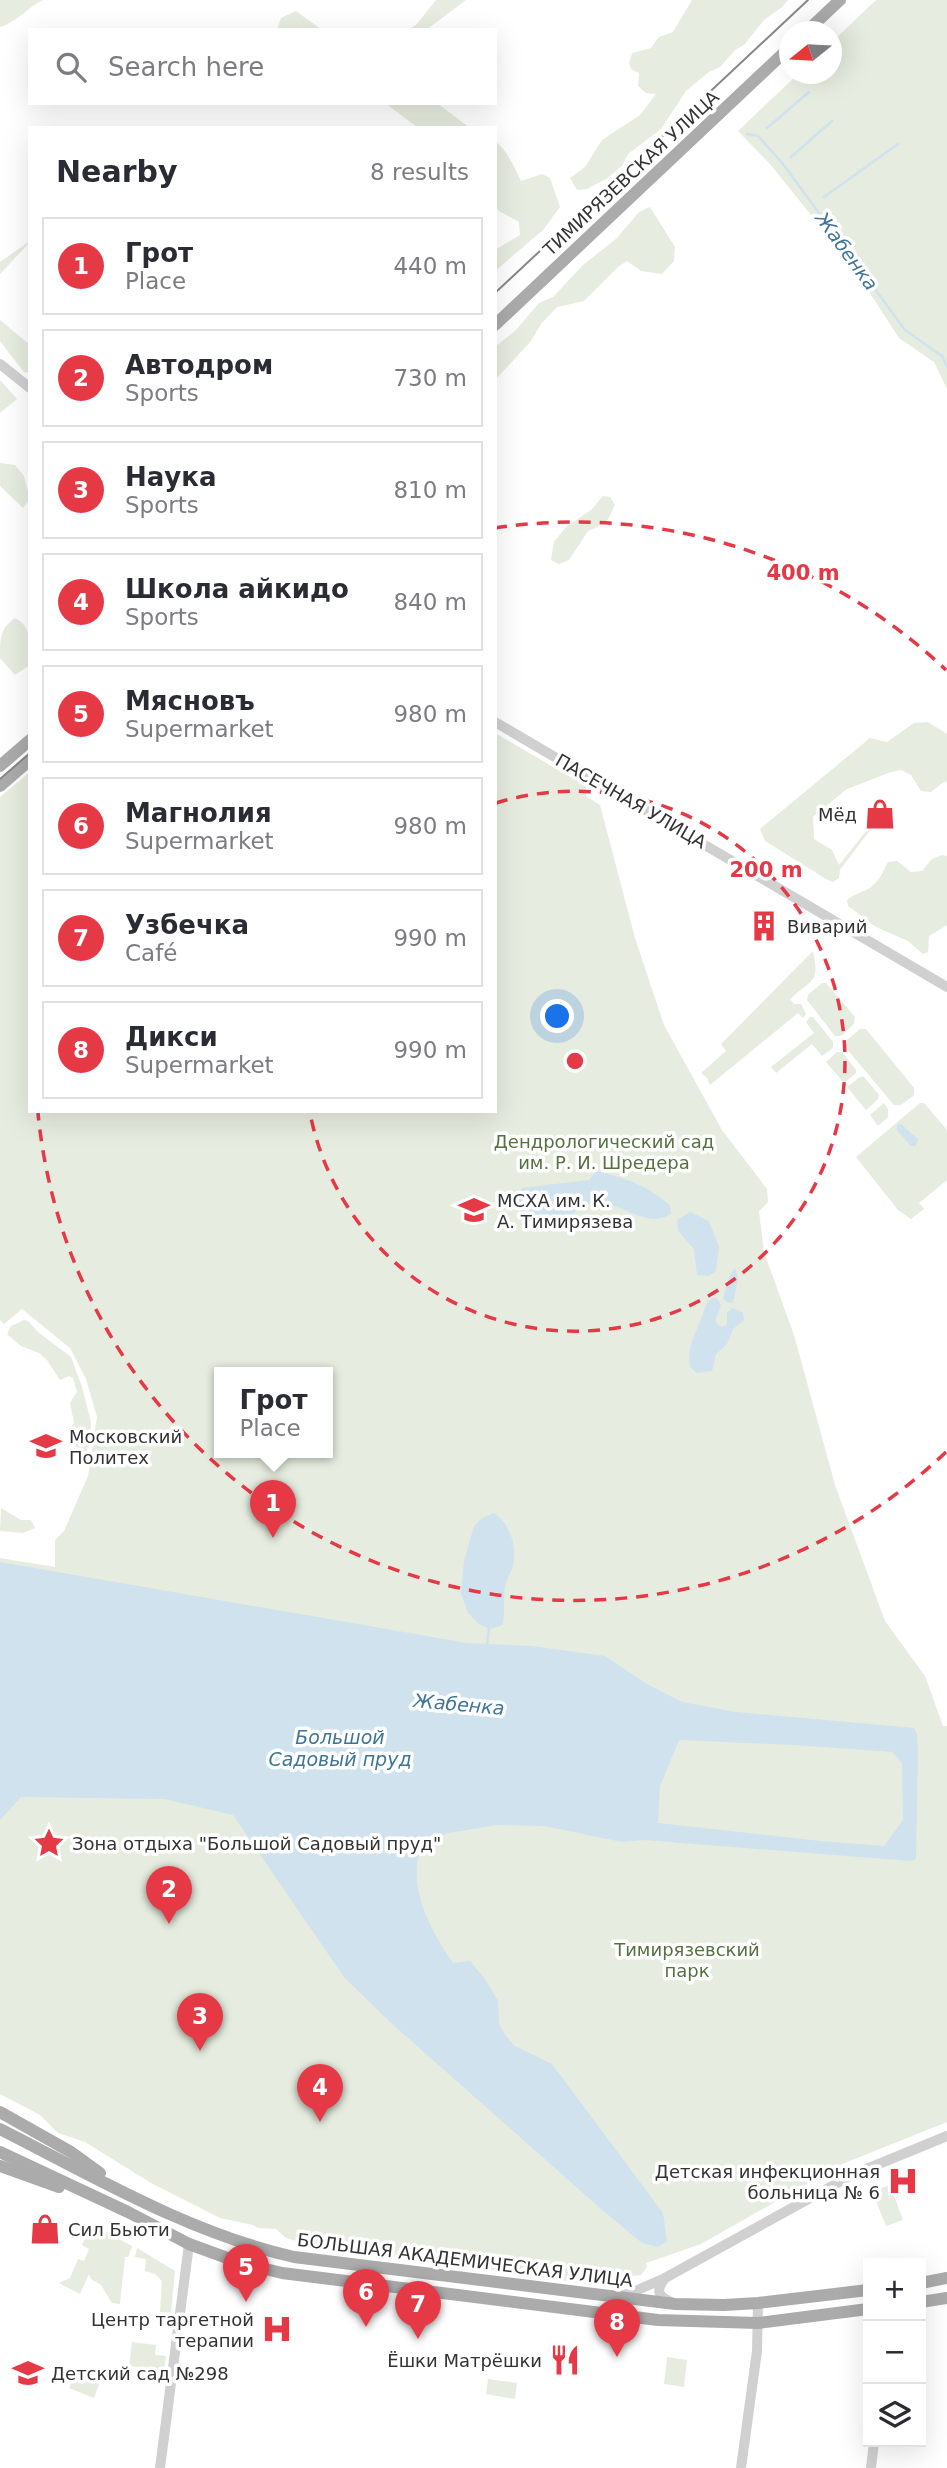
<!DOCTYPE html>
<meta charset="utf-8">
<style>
:root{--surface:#fff;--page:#f7f7f7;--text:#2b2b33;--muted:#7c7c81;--line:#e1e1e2;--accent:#e63946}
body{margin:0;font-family:"DejaVu Sans",sans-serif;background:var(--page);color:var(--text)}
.controls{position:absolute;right:21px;bottom:21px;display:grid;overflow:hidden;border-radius:0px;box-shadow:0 7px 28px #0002}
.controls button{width:63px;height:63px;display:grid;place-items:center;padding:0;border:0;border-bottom:2px solid var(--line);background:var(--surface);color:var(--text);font:35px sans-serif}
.compass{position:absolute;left:779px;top:21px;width:63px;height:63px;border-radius:50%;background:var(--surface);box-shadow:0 7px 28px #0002;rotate:252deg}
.you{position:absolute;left:558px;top:1017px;width:24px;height:24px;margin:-18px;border:5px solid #fff;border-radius:50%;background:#1a73e8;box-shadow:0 0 0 10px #1a73e833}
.badge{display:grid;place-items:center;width:46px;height:46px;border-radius:50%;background:var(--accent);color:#fff;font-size:23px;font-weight:700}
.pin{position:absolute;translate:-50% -58px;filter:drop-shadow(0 2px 4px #0008)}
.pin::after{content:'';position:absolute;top:37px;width:24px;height:21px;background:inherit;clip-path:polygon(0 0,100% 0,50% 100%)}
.popup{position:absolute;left:214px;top:1367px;width:119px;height:91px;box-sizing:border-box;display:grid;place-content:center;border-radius:0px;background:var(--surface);filter:drop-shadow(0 2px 5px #0005);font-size:23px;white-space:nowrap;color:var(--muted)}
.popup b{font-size:26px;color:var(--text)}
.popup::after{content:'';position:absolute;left:50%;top:100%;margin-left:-14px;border:14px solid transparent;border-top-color:var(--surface)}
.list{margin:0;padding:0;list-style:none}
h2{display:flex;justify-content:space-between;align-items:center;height:91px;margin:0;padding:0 28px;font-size:30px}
h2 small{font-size:23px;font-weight:400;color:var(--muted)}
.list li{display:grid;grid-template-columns:46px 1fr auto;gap:21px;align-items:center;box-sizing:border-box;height:98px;margin:0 14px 14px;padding:0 14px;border:2px solid var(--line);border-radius:0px}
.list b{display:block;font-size:26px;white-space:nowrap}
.list p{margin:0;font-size:23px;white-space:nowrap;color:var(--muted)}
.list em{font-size:23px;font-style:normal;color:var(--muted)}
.icon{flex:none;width:38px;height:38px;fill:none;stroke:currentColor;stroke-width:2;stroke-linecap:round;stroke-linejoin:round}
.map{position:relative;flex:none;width:947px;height:2468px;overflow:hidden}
.search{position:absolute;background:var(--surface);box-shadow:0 7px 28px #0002;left:28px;top:28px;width:469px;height:77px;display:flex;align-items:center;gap:18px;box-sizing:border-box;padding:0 24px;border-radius:0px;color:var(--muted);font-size:26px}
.panel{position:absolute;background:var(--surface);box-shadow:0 7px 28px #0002;left:28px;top:126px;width:469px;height:987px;border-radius:0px}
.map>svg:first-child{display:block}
.green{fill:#e6ecdf;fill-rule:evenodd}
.water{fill:#cfe2ee;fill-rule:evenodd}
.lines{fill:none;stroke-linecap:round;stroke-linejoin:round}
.stream{stroke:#cfe2ee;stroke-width:2.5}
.minor{stroke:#d0d0d0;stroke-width:10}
.major{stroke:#ababab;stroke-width:12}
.tram{stroke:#888;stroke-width:2}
.ring{fill:none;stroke:#e63946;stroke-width:3.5;stroke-dasharray:12 9}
.labels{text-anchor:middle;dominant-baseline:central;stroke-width:7;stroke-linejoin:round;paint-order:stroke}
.street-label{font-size:18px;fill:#333;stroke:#fff}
.poi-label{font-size:18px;fill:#333;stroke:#fff;text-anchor:start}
.park-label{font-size:18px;fill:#56703f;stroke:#fff}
.water-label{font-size:19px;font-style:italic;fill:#3f7597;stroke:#fff}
.centre{fill:#e63946;stroke:#fff;stroke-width:3.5}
.ring-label{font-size:21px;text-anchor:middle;font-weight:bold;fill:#e63946;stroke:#fff;stroke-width:7;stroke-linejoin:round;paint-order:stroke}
</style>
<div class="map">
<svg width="947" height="2468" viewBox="0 0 947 2468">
<rect width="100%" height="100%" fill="#fff"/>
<g class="green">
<path d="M 0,0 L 43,0 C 28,7 16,23 0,27 Z"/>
<path d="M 436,0 L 466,0 L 426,30 L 407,30 L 416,25 Z"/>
<path d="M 692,0 L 788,0 L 782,7 L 764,20 L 744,45 L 735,50 L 720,67 L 709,72 L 686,91 L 661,129 L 628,154 L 622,166 L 606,179 L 587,189 L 577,190 L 570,178 L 585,167 L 602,140 L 640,115 L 656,94 L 646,93 L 638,86 L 639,73 L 631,69 L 629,63 L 632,53 L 651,48 L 659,37 L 673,32 Z"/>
<path d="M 876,0 L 947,0 L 947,389 L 934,362 L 899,338 L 853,267 L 770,164 L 738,131 L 798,74 L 832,74 L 832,42 Z"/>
<path d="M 296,11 L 322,30 L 277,30 L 281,18 Z"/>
<path d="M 385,103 L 437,103 L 470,128 L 418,128 Z"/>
<path d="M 495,141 C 508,151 514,167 521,181 L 542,174 L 550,178 L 560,207 L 543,230 L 495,271 L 495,250 L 520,235 L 519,222 L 499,211 L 495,205 Z"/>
<path d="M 650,207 L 675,247 L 674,261 L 662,274 L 641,271 L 627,261 L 618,267 L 584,301 L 557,307 L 541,324 L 531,341 L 495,380 L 495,347 L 516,330 L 539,303 L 553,297 L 583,265 L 617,238 L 639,212 Z"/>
<path d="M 30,241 L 30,242 L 0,274 L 0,262 Z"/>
<path d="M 0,320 L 30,345 L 30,373 L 24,372 L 0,341 Z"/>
<path d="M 0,380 L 17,399 L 0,413 Z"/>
<path d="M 0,463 L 15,465 L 24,476 L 30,499 L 23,508 L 0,486 Z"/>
<path d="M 603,496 L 610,497 L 615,505 L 606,523 L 588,531 L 569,560 L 559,564 L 551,560 L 554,542 L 566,527 L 591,510 Z"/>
<path d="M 15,618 C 34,628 30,646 30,665 L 15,675 L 0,658 C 0,638 0,629 15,618 Z"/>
<path d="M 928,722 L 947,734 L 947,783 L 945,781 L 931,792 L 921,791 L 911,775 L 901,770 L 891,772 L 847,789 L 813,817 L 814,839 L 832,850 L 839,865 L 875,820 L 877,821 L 840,870 L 839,878 L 833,882 L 826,879 L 765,841 L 760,829 L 870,738 L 887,742 L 914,723 Z"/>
<path d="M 495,733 L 586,786 L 586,796 L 600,805 L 635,938 L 664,1025 L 722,1130 L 767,1189 L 768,1202 L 759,1211 L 764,1252 L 794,1335 L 835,1485 L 885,1621 L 925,1676 L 943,1726 L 947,1726 L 947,2122 L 842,2164 L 701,2244 L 646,2263 L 647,2267 L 641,2275 L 611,2278 L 605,2283 L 594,2285 L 296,2241 L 286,2238 L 276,2229 L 258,2228 L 253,2225 L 220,2218 L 151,2183 L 85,2142 L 58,2133 L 40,2115 L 0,2094 L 0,1558 L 55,1567 L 55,1540 L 64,1531 L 88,1476 L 97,1417 L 86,1379 L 70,1348 L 22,1309 L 4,1324 L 0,1320 L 0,797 L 30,772 L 30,1111 L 495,1111 ZM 219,1372 L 327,1372 L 327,1452 L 219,1452 Z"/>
<path d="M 942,855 L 947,856 L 947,925 L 929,936 L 928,952 L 923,954 L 908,941 L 876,927 L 848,906 L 847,900 C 854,894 860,893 868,889 C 878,884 883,872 888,862 L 897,861 L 911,872 L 922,871 L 932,859 Z"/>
<path d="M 813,951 C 820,983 812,979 790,999 L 794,1004 L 801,1004 L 806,1014 L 803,1018 L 798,1013 L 710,1085 L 707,1078 L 701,1073 L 726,1051 L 721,1044 Z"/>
<path d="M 822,983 L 826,983 L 855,1017 L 854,1024 L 841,1036 L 835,1036 L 807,1000 L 808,995 Z"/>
<path d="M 810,1017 L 813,1017 L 833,1042 L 833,1048 L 822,1056 L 812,1044 L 776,1073 L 771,1067 L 814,1033 L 806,1022 Z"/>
<path d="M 860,1029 L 866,1029 L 914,1088 L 914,1095 L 901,1105 L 894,1105 L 846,1048 L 847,1040 Z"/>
<path d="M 837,1052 L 842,1052 L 856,1070 L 856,1073 L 844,1083 L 826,1062 Z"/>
<path d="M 860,1077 L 864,1077 L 879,1095 L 878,1099 L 866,1110 L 847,1087 Z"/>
<path d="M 884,1103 L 888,1109 L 888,1117 L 878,1126 L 870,1115 Z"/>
<path d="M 920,1103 L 924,1103 L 947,1130 L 947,1180 L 919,1203 L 924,1209 L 911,1219 L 898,1210 L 856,1157 Z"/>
<path d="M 24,1320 L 28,1321 L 38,1332 L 71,1357 L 82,1387 L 91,1422 L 90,1438 L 86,1452 L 81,1452 L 67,1438 L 67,1434 L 74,1423 L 70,1403 L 77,1392 L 73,1378 L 69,1376 L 60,1380 L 47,1360 L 39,1353 L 21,1346 L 7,1334 L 11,1326 Z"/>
<path d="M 1,1508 L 21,1520 L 31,1520 L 35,1528 L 23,1533 L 0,1531 Z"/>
<path d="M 890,2185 L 903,2220 L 886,2226 L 872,2191 Z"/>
<path d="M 98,2228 L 132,2246 L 128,2257 L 125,2257 L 120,2304 L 112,2303 L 101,2285 L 91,2279 L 89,2274 L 80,2294 L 59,2283 L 70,2278 L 78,2259 L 84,2261 L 89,2249 L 82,2245 L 88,2231 Z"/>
<path d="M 137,2248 L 175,2271 L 171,2313 L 160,2312 L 162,2281 L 155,2274 L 145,2271 L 146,2259 L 135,2257 Z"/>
<path d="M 132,2342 L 156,2345 L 155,2355 L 166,2356 L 164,2370 L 129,2366 Z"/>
<path d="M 667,2357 L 687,2360 L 684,2387 L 664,2384 Z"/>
<path d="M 78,2367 L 101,2379 L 94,2398 L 69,2388 Z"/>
<path d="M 488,2379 L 517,2383 L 515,2399 L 486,2394 Z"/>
</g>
<g class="water">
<path d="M 901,1124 L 918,1139 L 916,1146 L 911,1146 L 897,1130 L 897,1125 Z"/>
<path d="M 596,1171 C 628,1179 644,1184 670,1205 L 671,1214 C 646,1229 623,1203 598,1203 C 581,1202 582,1208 570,1216 C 556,1224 536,1218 522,1214 L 513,1199 L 522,1188 L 589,1180 Z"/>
<path d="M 690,1212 L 709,1221 L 719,1247 L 716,1271 L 709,1276 L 697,1275 L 694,1249 L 678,1231 L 677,1220 Z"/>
<path d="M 735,1267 L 738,1279 L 733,1303 L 727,1302 L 723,1298 L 729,1277 Z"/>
<path d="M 712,1298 L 717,1298 L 721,1306 L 715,1320 L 718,1325 L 723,1327 L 727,1324 L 727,1313 L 732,1308 L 743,1312 L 744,1320 L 733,1329 L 727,1344 L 716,1354 L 712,1371 L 697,1373 L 690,1367 C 687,1346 695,1335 702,1317 C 705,1308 705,1304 712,1298 Z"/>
<path d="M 494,1513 C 509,1523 516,1543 514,1561 C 513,1570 507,1578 505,1587 C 503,1600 505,1612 503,1625 L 489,1629 L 479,1624 L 468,1613 L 461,1593 L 464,1561 L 474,1526 L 482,1518 Z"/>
<path d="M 0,1562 L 467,1643 L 532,1646 L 605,1656 L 647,1684 L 682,1702 L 736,1712 L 914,1728 L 917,1734 L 918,1750 L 916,1859 L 911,1861 L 645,1840 L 622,1842 L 544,1826 L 497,1825 L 448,1833 L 423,1844 C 404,1883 431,1931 453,1963 L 470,1961 L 485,1979 L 498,2001 L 499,2024 L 505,2035 L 515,2046 L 552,2064 L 663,2213 L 667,2241 L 658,2247 L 642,2243 L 600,2208 L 391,2023 L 344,1977 L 233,1815 L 165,1799 L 21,1797 L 0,1820 ZM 679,1740 L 794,1745 L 892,1752 L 902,1763 L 903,1820 L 884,1846 L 820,1841 L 658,1823 L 660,1786 Z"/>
</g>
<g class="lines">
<g class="stream">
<path d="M 767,128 L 809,92"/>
<path d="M 747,134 L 758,136 L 783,164 L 905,330 L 942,356 L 947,367"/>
<path d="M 791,157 L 832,121"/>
<path d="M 824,197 L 898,144"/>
<path d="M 487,1644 L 489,1629"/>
</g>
<g class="minor">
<path d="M 0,364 L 30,388"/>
<path d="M 495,722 L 947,987"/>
<path d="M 665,2278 C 656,2290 657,2296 671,2302"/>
<path d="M 621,2296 L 633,2292 L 665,2278 L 852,2175 L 947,2136"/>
<path d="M 160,2468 L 189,2244"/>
<path d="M 741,2468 L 757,2351 L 758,2303"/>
<path d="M 871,2468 L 874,2442"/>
</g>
<g class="major">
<path d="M 806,32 L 840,0"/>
<path d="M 495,325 L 790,47"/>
<path d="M 0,766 L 30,740"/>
<path d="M 0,786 L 30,760"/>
<path d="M 0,2112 L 71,2152 L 100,2173"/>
<path d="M 0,2129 C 95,2177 189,2233 294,2257 L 675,2304 L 724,2305 L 758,2303 L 868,2290"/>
<path d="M 0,2152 L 128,2212 L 189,2244 L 241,2263 L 282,2273 L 658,2320 L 758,2323 L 868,2309"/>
<path d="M 0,2166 L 59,2187"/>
<path d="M 921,2283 L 947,2278"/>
<path d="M 921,2302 L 947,2298"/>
</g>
<g class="tram">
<path d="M 495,293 L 808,0"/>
<path d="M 0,779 L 30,753"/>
</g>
</g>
<g class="ring">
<path d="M496 803A270 270 0 1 1 310 1113"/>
<path d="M946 1452A539 539 0 0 1 38 1113M495 528A539 539 0 0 1 946 670"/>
</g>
<defs>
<g id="shop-bare" transform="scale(2.415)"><path d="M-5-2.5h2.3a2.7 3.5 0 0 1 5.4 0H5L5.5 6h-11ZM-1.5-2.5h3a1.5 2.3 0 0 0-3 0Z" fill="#e63946" stroke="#fff" stroke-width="2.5" paint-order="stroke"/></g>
<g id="building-bare" transform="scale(2.415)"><path d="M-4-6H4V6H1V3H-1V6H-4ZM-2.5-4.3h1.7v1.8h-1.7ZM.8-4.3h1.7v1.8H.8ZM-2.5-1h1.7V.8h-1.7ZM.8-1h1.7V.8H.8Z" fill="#e63946" stroke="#fff" stroke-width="2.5" paint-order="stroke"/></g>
<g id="university-bare" transform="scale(2.415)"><path d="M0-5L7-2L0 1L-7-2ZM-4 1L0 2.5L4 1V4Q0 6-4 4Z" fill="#e63946" stroke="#fff" stroke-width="2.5" paint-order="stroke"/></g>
<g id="sight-bare" transform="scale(2.415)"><path d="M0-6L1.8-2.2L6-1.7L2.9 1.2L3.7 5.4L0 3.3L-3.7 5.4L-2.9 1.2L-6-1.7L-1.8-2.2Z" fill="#e63946" stroke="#fff" stroke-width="2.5" paint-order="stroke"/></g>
<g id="hospital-bare" transform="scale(2.415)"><path d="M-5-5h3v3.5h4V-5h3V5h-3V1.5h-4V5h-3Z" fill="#e63946" stroke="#fff" stroke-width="2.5" paint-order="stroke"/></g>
<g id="restaurant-bare" transform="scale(2.415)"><path d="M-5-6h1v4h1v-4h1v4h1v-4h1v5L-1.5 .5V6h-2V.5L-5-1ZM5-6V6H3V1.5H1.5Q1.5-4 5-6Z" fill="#e63946" stroke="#fff" stroke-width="2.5" paint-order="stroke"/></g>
<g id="school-bare" transform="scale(2.415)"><path d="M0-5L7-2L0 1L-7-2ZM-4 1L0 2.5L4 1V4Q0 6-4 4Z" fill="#e63946" stroke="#fff" stroke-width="2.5" paint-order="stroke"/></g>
</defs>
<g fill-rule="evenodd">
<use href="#shop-bare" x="880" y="814"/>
<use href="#building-bare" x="764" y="926"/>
<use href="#university-bare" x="474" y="1210"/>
<use href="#university-bare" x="46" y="1446"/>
<use href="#sight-bare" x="49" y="1843"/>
<use href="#hospital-bare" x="903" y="2181"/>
<use href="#shop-bare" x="45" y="2229"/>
<use href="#hospital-bare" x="277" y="2329"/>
<use href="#restaurant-bare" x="565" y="2360"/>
<use href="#school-bare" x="28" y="2373"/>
</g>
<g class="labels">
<g class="street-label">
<text transform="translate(631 173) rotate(-43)">ТИМИРЯЗЕВСКАЯ УЛИЦА</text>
<text transform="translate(631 801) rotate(30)">ПАСЕЧНАЯ УЛИЦА</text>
<text transform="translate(465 2260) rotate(7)">БОЛЬШАЯ АКАДЕМИЧЕСКАЯ УЛИЦА</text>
</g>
<g class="poi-label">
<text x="857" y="814" text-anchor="end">Мёд</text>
<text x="787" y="926">Виварий</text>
<text x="497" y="1200">МСХА им. К.<tspan x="497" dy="21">А. Тимирязева</tspan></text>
<text x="69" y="1436">Московский<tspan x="69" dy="21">Политех</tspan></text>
<text x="72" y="1843">Зона отдыха "Большой Садовый пруд"</text>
<text x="880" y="2171" text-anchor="end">Детская инфекционная<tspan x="880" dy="21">больница № 6</tspan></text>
<text x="68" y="2229">Сил Бьюти</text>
<text x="254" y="2319" text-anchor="end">Центр таргетной<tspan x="254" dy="21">терапии</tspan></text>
<text x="542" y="2360" text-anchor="end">Ёшки Матрёшки</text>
<text x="51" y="2373">Детский сад №298</text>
</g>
<g class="park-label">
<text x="604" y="1141">Дендрологический сад<tspan x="604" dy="21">им. Р. И. Шредера</tspan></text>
<text x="687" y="1949">Тимирязевский<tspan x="687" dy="21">парк</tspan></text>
</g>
<g class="water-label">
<text transform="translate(847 251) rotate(54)">Жабенка</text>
<text transform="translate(459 1704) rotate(5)">Жабенка</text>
<text x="340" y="1737">Большой<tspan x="340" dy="22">Садовый пруд</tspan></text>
</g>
</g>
<circle cx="575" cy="1061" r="10" class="centre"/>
<g class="ring-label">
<text x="803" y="580">400 m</text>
<text x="766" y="877">200 m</text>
</g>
</svg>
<div class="controls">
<button>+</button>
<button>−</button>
<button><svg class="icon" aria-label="layers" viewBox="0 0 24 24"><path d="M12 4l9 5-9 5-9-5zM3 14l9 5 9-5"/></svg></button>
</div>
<svg class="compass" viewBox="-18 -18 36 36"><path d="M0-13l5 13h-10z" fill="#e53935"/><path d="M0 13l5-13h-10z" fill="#7c7c81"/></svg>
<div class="you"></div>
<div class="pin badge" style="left:273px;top:1538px">1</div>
<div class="popup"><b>Грот</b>Place</div>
<div class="pin badge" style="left:169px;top:1924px">2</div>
<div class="pin badge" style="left:200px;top:2051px">3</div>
<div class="pin badge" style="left:320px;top:2122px">4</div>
<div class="pin badge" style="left:246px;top:2302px">5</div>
<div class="pin badge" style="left:366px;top:2327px">6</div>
<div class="pin badge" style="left:418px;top:2339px">7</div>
<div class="pin badge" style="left:617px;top:2357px">8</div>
<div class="search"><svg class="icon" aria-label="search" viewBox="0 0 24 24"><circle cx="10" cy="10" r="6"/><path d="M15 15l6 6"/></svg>Search here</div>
<section class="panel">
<h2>Nearby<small>8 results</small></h2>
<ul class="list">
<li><span class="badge">1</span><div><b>Грот</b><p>Place</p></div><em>440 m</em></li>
<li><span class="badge">2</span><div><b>Автодром</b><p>Sports</p></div><em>730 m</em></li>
<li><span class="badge">3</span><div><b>Наука</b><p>Sports</p></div><em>810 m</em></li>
<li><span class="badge">4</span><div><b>Школа айкидо</b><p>Sports</p></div><em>840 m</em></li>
<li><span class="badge">5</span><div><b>Мясновъ</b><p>Supermarket</p></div><em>980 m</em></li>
<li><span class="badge">6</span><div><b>Магнолия</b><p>Supermarket</p></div><em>980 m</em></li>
<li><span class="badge">7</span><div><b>Узбечка</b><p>Café</p></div><em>990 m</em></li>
<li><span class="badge">8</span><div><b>Дикси</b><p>Supermarket</p></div><em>990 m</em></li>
</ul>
</section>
</div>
